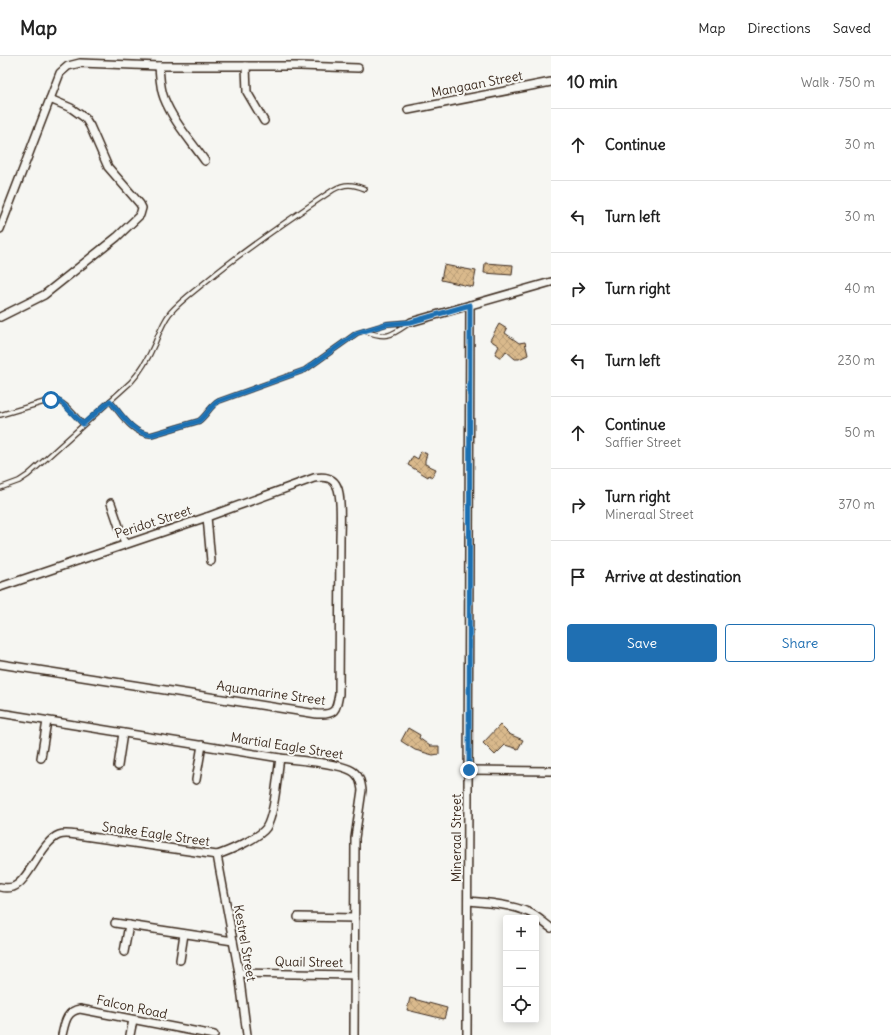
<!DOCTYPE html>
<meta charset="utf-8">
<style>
:root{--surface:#fff;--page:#f2f2f2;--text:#222;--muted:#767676;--line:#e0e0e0;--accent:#1f6fb2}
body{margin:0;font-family:Delius,sans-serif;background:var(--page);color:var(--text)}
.controls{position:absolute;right:12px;bottom:12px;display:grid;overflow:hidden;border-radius:4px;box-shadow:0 2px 10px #0003}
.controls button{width:36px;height:36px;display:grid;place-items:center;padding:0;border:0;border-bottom:1px solid var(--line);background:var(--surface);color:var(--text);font:20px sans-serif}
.stop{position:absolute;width:12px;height:12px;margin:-9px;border:3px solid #1f6fb2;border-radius:50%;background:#fff}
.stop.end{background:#1f6fb2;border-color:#fff;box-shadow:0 1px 4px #0008}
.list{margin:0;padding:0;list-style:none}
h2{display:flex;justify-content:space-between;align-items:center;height:52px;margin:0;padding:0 16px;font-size:17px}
h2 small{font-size:13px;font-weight:400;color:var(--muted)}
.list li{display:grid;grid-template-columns:26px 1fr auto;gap:12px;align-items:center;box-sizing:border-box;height:72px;padding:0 16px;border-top:1px solid var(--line)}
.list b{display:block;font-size:15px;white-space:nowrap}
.list p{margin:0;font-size:13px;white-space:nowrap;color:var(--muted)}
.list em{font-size:13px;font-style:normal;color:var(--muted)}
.actions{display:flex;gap:8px;padding:12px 16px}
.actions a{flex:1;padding:9px 0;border:1px solid var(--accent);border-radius:4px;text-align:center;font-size:14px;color:var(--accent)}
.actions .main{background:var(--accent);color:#fff}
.icon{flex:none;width:22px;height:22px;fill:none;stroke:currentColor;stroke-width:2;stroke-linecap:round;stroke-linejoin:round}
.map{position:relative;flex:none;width:551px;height:979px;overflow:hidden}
header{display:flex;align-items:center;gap:24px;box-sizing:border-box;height:56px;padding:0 20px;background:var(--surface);border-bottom:1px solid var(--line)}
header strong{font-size:19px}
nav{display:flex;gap:22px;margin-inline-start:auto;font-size:14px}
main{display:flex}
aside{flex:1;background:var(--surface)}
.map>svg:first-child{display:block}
.building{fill:url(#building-cross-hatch);stroke:#3b2a1e}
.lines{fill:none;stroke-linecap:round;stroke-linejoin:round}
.service-casing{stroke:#3b2a1e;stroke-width:6}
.minor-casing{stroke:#3b2a1e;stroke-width:10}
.service{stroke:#f6f6f2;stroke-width:3.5}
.minor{stroke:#f6f6f2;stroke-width:7}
.route{stroke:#1f6fb2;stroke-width:5}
.labels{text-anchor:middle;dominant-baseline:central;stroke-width:4;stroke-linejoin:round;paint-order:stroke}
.street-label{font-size:13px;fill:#3b2a1e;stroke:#f6f6f2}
</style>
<header>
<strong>Map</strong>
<nav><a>Map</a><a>Directions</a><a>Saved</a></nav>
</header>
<main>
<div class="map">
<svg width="551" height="979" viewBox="0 0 551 979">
<defs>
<pattern id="building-cross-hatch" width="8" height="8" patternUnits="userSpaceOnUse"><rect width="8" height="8" fill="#d9b98c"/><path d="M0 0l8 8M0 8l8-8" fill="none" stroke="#bb9f78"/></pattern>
</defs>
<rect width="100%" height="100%" fill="#f6f6f2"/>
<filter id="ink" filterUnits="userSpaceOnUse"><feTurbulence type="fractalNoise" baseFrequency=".025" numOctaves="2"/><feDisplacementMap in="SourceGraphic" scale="8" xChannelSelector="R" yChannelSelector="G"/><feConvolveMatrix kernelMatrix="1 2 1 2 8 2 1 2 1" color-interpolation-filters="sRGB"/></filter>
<g filter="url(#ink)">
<g class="building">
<path d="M 485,207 L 513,209 L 512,219 L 484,217 Z"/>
<path d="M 444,209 L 476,215 L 473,231 L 441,224 Z"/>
<path d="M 499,268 L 507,273 L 505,277 L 519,287 L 525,286 L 528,299 L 519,303 L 515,303 L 506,295 L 501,302 L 495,298 L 499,290 L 490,284 Z"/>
<path d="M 421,395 L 427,398 L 425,404 L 425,408 L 436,413 L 432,421 L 429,419 L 428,421 L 408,409 L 413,400 L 418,403 Z"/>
<path d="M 500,669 L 509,678 L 523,684 L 518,693 L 505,689 L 495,699 L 483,687 Z"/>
<path d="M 408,672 L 420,679 L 419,682 L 430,690 L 439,690 L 439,698 L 433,699 L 415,694 L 401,685 Z"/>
<path d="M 410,942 L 447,952 L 444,963 L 407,954 Z"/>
</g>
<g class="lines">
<g class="service-casing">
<g id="service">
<path d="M 365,275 C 388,284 392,279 411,266"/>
<path d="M 110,345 C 121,358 132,378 151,379 L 199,365 C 207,359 210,350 219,345 L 305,314 L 357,277 L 387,268 L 411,266"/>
<path d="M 0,359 L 51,344 C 64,343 75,360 83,368"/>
<path d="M 0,432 L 19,425 L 28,419 L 131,326 C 141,315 149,301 155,287 C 159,277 163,266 170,257 C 181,244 196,234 209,223 C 248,191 291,162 333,134 C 345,127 353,128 365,133"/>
</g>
</g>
<g class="minor-casing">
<g id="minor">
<path d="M 159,10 C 160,21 160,32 164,42 C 173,65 191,85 205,105"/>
<path d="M 246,10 L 247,36 L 264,65"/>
<path d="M 408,54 L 551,26"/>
<path d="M 0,173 L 60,17 L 68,10 L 80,7 L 159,10 L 300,10 L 358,12"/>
<path d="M 0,261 L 44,239 L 117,181 L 140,159 L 142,152 L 140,148 L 108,111 L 90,70 L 85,62 L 71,52 L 50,43"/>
<path d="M 411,266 L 551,226"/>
<path d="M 111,447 L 125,488"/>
<path d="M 207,461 L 211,505"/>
<path d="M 0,531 L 207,461 L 314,422 C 325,420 334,421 338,433 C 342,446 340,471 340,485 C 340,536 339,587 339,638 C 336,655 335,659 317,658 L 0,608"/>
<path d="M 0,657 L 280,702 C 296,704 345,707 355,717 C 360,721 361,727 362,734 L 355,782 L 354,979"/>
<path d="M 41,702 L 47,665"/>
<path d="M 118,710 L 123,677"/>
<path d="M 469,714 L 551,715"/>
<path d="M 196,724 L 202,689"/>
<path d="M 217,799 L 239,917 L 247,979"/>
<path d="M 0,831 C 4,832 9,832 13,831 C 29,825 41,786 59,779 C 64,777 71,778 77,779 L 217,799 C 229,795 259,782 266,772 C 275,758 277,720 280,702"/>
<path d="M 468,845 C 488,847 509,848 528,856 C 536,859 544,867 551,872"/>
<path d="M 298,861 L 355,862"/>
<path d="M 115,867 L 233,885"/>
<path d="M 124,896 L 129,869"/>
<path d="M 180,904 L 184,878"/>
<path d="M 239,917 L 354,919"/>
<path d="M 62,979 C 65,967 66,955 80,953 L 214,979"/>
<path d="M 130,979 L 133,964"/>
<path d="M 467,979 L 470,249"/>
</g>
</g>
<use href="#service" class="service"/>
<use href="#minor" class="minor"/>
</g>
</g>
<g class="lines" filter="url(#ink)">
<path class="route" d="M 51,344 L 59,345 L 62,347 L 83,368 L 110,345 C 121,358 133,378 151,379 L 199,365 C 207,359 210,350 219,345 L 305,314 L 357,277 L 387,268 L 411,266 L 470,249 L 469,714"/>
</g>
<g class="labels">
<g class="street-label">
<text transform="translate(477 28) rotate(-11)">Mangaan Street</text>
<text transform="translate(153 466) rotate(-18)">Peridot Street</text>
<text transform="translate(271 637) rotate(8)">Aquamarine Street</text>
<text transform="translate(287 690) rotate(9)">Martial Eagle Street</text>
<text transform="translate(156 778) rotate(8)">Snake Eagle Street</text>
<text transform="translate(456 782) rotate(-90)">Mineraal Street</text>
<text transform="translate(245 887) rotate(80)">Kestrel Street</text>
<text transform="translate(309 906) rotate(1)">Quail Street</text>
<text transform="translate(132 951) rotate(12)">Falcon Road</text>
</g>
</g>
</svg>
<div class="controls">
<button>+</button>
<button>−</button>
<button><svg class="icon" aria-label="locate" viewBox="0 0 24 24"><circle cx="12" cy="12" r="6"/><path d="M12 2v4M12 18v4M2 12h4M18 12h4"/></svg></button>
</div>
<div class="stop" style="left:51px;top:344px"></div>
<div class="stop end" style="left:469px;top:714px"></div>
</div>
<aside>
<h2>10 min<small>Walk · 750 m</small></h2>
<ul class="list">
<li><svg class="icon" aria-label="ahead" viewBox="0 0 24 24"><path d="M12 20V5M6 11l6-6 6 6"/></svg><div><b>Continue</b></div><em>30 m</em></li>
<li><svg class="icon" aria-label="left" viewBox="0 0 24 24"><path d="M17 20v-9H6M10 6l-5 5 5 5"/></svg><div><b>Turn left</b></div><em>30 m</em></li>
<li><svg class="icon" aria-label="right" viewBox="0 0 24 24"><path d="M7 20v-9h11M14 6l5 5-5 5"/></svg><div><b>Turn right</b></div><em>40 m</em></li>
<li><svg class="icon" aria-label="left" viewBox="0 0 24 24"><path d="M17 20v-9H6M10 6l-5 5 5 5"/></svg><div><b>Turn left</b></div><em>230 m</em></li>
<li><svg class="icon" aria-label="ahead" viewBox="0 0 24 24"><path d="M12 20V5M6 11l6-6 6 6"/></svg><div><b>Continue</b><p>Saffier Street</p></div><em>50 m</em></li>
<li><svg class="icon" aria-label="right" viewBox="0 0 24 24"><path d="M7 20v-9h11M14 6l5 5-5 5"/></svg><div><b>Turn right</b><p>Mineraal Street</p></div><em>370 m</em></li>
<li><svg class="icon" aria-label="arrive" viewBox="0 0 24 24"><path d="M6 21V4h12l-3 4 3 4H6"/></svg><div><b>Arrive at destination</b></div></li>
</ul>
<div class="actions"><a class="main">Save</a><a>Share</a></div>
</aside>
</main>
